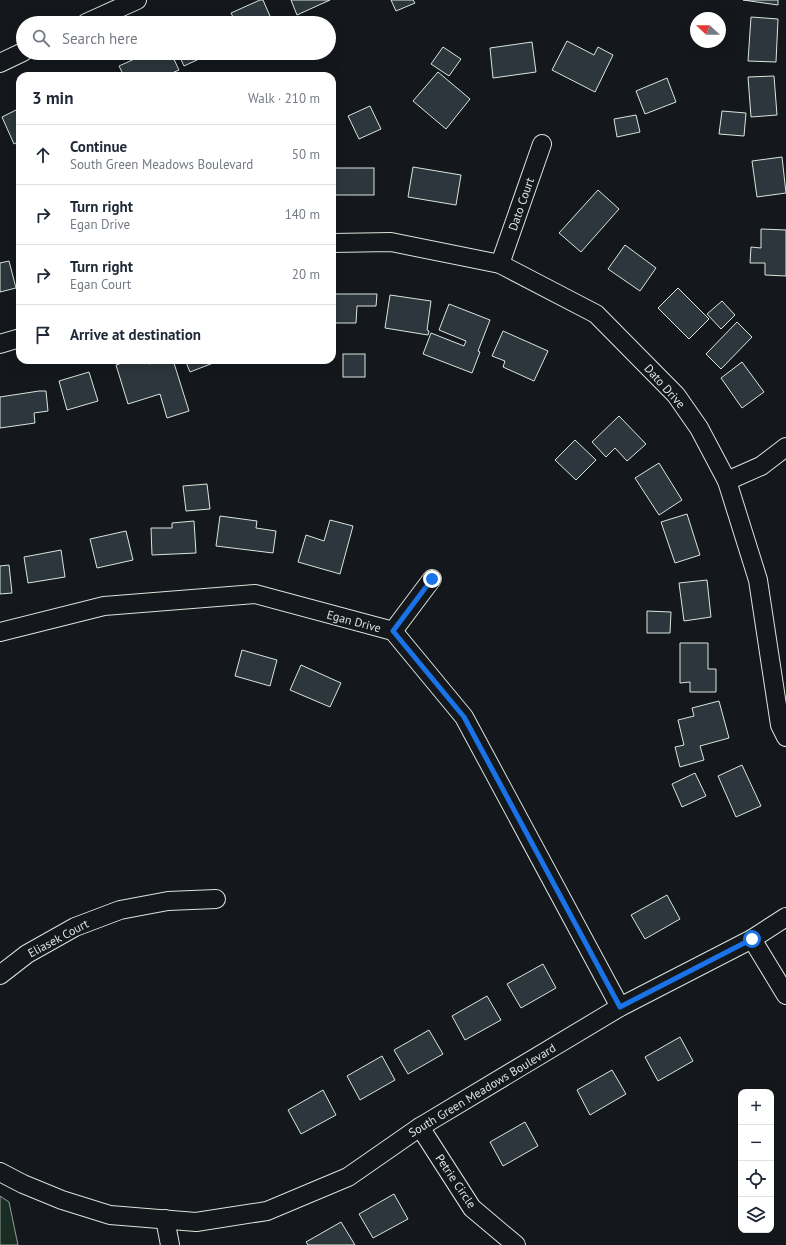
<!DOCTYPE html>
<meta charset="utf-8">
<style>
:root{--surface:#fff;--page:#f6f6f7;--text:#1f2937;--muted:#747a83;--line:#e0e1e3}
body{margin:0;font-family:"PT Sans",sans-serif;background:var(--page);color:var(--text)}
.controls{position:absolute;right:12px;bottom:12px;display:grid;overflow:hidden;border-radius:8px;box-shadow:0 4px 16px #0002}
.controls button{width:36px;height:36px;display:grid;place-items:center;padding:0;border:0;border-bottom:1px solid var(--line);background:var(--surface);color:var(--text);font:20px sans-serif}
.compass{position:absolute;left:690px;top:12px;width:36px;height:36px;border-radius:50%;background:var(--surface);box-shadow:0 4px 16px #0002;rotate:292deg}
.stop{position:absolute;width:12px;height:12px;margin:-9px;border:3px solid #1a73e8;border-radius:50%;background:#fff}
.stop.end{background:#1a73e8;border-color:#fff;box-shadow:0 1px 4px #0008}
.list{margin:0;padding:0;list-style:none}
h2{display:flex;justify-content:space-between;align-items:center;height:52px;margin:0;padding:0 16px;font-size:17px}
h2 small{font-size:13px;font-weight:400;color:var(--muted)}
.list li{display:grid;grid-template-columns:26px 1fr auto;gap:12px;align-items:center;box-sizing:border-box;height:60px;padding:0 16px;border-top:1px solid var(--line)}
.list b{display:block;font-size:15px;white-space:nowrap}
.list p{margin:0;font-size:13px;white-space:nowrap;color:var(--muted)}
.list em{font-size:13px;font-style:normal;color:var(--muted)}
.icon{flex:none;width:22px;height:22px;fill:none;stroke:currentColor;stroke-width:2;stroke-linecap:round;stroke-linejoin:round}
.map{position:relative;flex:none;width:786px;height:1245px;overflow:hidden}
.search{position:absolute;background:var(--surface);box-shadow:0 4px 16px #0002;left:16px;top:16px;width:320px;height:44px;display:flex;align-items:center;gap:10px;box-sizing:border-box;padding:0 14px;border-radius:22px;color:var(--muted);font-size:15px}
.panel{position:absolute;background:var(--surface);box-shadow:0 4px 16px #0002;left:16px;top:72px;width:320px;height:292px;border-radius:12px}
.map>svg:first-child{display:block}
.green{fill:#1a2d24;stroke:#939e99}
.building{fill:#2c363c;stroke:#d8e6dc}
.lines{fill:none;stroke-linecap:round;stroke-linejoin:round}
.minor-casing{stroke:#d8e6dc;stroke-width:20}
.minor{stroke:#14181c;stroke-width:18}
.route{stroke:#1a73e8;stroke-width:5}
.labels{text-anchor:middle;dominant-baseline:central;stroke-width:3;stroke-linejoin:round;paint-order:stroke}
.street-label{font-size:12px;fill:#d8e6dc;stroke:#14181c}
</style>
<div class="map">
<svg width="786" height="1245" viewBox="0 0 786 1245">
<rect width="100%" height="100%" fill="#14181c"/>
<path class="green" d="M 0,1196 L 9,1202 L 18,1245 L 0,1245 Z"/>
<g class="building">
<path d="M 260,0 L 263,0 L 273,23 L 236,23 L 231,13 Z"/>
<path d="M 291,0 L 330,0 L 297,15 Z"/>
<path d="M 391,0 L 413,0 L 415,3 L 396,11 Z"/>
<path d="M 743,0 L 778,0 L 778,5 Z"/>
<path d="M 751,17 L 778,19 L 776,62 L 748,61 Z"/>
<path d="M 567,41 L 594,55 L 598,47 L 613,55 L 595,92 L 552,70 Z"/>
<path d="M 532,42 L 536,72 L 493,78 L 490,48 Z"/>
<path d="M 443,47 L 461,59 L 449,76 L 431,64 Z"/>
<path d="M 148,53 L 171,53 L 179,70 L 165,76 L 124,76 L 119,66 Z"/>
<path d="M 178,53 L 212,53 L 184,66 Z"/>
<path d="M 438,72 L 470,99 L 446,129 L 413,101 Z"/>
<path d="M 774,76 L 777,115 L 751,117 L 748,77 Z"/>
<path d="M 667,78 L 676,102 L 645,114 L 636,91 Z"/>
<path d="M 370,106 L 381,129 L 359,139 L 348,116 Z"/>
<path d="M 20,108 L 20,141 L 14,144 L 2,117 Z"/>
<path d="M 722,111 L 746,113 L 744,136 L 719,134 Z"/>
<path d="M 636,115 L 640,132 L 617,137 L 614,119 Z"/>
<path d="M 782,157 L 786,193 L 757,197 L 752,161 Z"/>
<path d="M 413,167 L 461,175 L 456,205 L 408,197 Z"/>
<rect x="332" y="168" width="42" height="27"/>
<path d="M 598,190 L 619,209 L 581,252 L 559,233 Z"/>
<path d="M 761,229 L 786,230 L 786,276 L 765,275 L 765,263 L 750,263 L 751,247 L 761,248 Z"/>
<path d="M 625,245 L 656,268 L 640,291 L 608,269 Z"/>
<path d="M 9,261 L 16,288 L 0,292 L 0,263 Z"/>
<path d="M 678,288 L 709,319 L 689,339 L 658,308 Z"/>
<path d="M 332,294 L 377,294 L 376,306 L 357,306 L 356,323 L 332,323 Z"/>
<path d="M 390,295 L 431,301 L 427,330 L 429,331 L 428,335 L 385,328 Z"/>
<path d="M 722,301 L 735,315 L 721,329 L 707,314 Z"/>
<path d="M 449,304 L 490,320 L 478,351 L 480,352 L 472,373 L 423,354 L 431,333 L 464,346 L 466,341 L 439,330 Z"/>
<path d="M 737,322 L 752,337 L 721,369 L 706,354 Z"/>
<path d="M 503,331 L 548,351 L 534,381 L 503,367 L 505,361 L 492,356 Z"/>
<rect x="343" y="354" width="22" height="23"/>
<path d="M 131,360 L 148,360 L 149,364 L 162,360 L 173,360 L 189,411 L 167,418 L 160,394 L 128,404 L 116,365 Z"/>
<path d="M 185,360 L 221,360 L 190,372 Z"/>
<path d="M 742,362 L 764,392 L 742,408 L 721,378 Z"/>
<path d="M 89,372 L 98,401 L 67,410 L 59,381 Z"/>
<path d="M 39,391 L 46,391 L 48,411 L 34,413 L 35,423 L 0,428 L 0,397 Z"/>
<path d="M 619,416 L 646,444 L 627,461 L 615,448 L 606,457 L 592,442 Z"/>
<path d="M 575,440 L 596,460 L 576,480 L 555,460 Z"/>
<path d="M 659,463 L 682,500 L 659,515 L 635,478 Z"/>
<path d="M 207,484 L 210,509 L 186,511 L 183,486 Z"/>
<path d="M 687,514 L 700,555 L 675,563 L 661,522 Z"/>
<path d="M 220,516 L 257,521 L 256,528 L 276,531 L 273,553 L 216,546 Z"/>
<path d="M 330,520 L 353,526 L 340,574 L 298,562 L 306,535 L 324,541 Z"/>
<path d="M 194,521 L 196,553 L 152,555 L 151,528 L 172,528 L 172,523 Z"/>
<path d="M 126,531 L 133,560 L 97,568 L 90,539 Z"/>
<path d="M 61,550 L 65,577 L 28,583 L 24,557 Z"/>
<path d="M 9,565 L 12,593 L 0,594 L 0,566 Z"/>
<path d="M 707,580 L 711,617 L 684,621 L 679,583 Z"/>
<path d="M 647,611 L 671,612 L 670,633 L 647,633 Z"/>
<path d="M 680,643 L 708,643 L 708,669 L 716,669 L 716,692 L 690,692 L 690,682 L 680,683 Z"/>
<path d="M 242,650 L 277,660 L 270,686 L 235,676 Z"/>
<path d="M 301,665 L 341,683 L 330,707 L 290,690 Z"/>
<path d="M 719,701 L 729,738 L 700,746 L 704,760 L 680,767 L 675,747 L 684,745 L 678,720 L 694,716 L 692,708 Z"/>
<path d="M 742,765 L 761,806 L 736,817 L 718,776 Z"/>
<path d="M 695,773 L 706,796 L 682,807 L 672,784 Z"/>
<path d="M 667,895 L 680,919 L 645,939 L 631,915 Z"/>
<path d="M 543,964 L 556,988 L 521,1008 L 507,984 Z"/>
<path d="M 487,996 L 501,1020 L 465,1040 L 452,1016 Z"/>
<path d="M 429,1030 L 443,1054 L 408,1074 L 394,1050 Z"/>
<path d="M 680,1037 L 693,1061 L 658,1081 L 645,1057 Z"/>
<path d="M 382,1056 L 395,1080 L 360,1100 L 347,1076 Z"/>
<path d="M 612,1070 L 626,1094 L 590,1115 L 577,1090 Z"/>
<path d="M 323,1090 L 336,1115 L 301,1134 L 288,1110 Z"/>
<path d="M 525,1122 L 538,1146 L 503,1166 L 490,1142 Z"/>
<path d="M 394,1194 L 408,1219 L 373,1238 L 359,1214 Z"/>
<path d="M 341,1222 L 355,1245 L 308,1245 L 306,1242 Z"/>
</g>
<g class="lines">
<g class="minor-casing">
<g id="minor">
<path d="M 86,23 L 137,0"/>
<path d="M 0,63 L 23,52"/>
<path d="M 332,243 L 391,242 L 500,264 L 596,314 L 676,395 L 699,428 L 727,481 L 758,580 L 780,725 L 786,737"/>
<path d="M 500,264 L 542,144"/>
<path d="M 0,344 L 20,338"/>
<path d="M 727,481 L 761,466 L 786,447"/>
<path d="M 393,631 L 432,579"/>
<path d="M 0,632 L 104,606 L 255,594 L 393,631 L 464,717 L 620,1007"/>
<path d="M 752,939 L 786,995"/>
<path d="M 0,975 L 27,954 L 75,927 L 120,910 L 168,901 L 216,899"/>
<path d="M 420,1127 L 472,1208 L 516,1245"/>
<path d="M 0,1172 L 23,1184 L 62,1200 L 110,1215 L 196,1222 L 267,1211 L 348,1177 L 420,1127 L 620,1007 L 752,939 L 786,917"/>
<path d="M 165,1219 L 170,1245"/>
</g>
</g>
<use href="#minor" class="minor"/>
</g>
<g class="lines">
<path class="route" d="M 432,579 L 393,631 L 464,717 L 620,1007 L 752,939"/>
</g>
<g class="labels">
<g class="street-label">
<text transform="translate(521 204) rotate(-71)">Dato Court</text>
<text transform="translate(665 386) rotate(48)">Dato Drive</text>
<text transform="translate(354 621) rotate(15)">Egan Drive</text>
<text transform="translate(58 938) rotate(-28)">Eliasek Court</text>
<text transform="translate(482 1090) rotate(-31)">South Green Meadows Boulevard</text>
<text transform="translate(456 1181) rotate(56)">Petrie Circle</text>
</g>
</g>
</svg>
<div class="controls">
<button>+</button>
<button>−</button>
<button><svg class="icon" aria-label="locate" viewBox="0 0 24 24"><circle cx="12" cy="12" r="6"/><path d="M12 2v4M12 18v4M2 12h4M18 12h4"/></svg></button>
<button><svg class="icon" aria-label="layers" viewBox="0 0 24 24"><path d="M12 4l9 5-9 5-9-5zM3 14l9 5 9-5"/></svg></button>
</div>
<svg class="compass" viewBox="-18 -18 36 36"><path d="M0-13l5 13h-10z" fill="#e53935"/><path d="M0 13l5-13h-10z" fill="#747a83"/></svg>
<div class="stop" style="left:752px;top:939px"></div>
<div class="stop end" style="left:432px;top:579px"></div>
<div class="search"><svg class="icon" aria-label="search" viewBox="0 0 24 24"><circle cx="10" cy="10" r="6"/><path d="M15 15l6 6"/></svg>Search here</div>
<section class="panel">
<h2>3 min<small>Walk · 210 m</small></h2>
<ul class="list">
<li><svg class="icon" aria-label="ahead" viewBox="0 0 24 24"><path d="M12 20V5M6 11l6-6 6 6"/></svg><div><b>Continue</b><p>South Green Meadows Boulevard</p></div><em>50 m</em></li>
<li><svg class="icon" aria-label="right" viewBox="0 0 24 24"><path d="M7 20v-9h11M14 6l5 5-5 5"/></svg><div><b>Turn right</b><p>Egan Drive</p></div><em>140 m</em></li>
<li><svg class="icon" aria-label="right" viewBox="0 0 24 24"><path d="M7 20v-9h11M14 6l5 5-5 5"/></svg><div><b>Turn right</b><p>Egan Court</p></div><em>20 m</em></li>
<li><svg class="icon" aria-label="arrive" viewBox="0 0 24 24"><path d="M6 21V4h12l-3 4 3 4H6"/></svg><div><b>Arrive at destination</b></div></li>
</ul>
</section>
</div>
